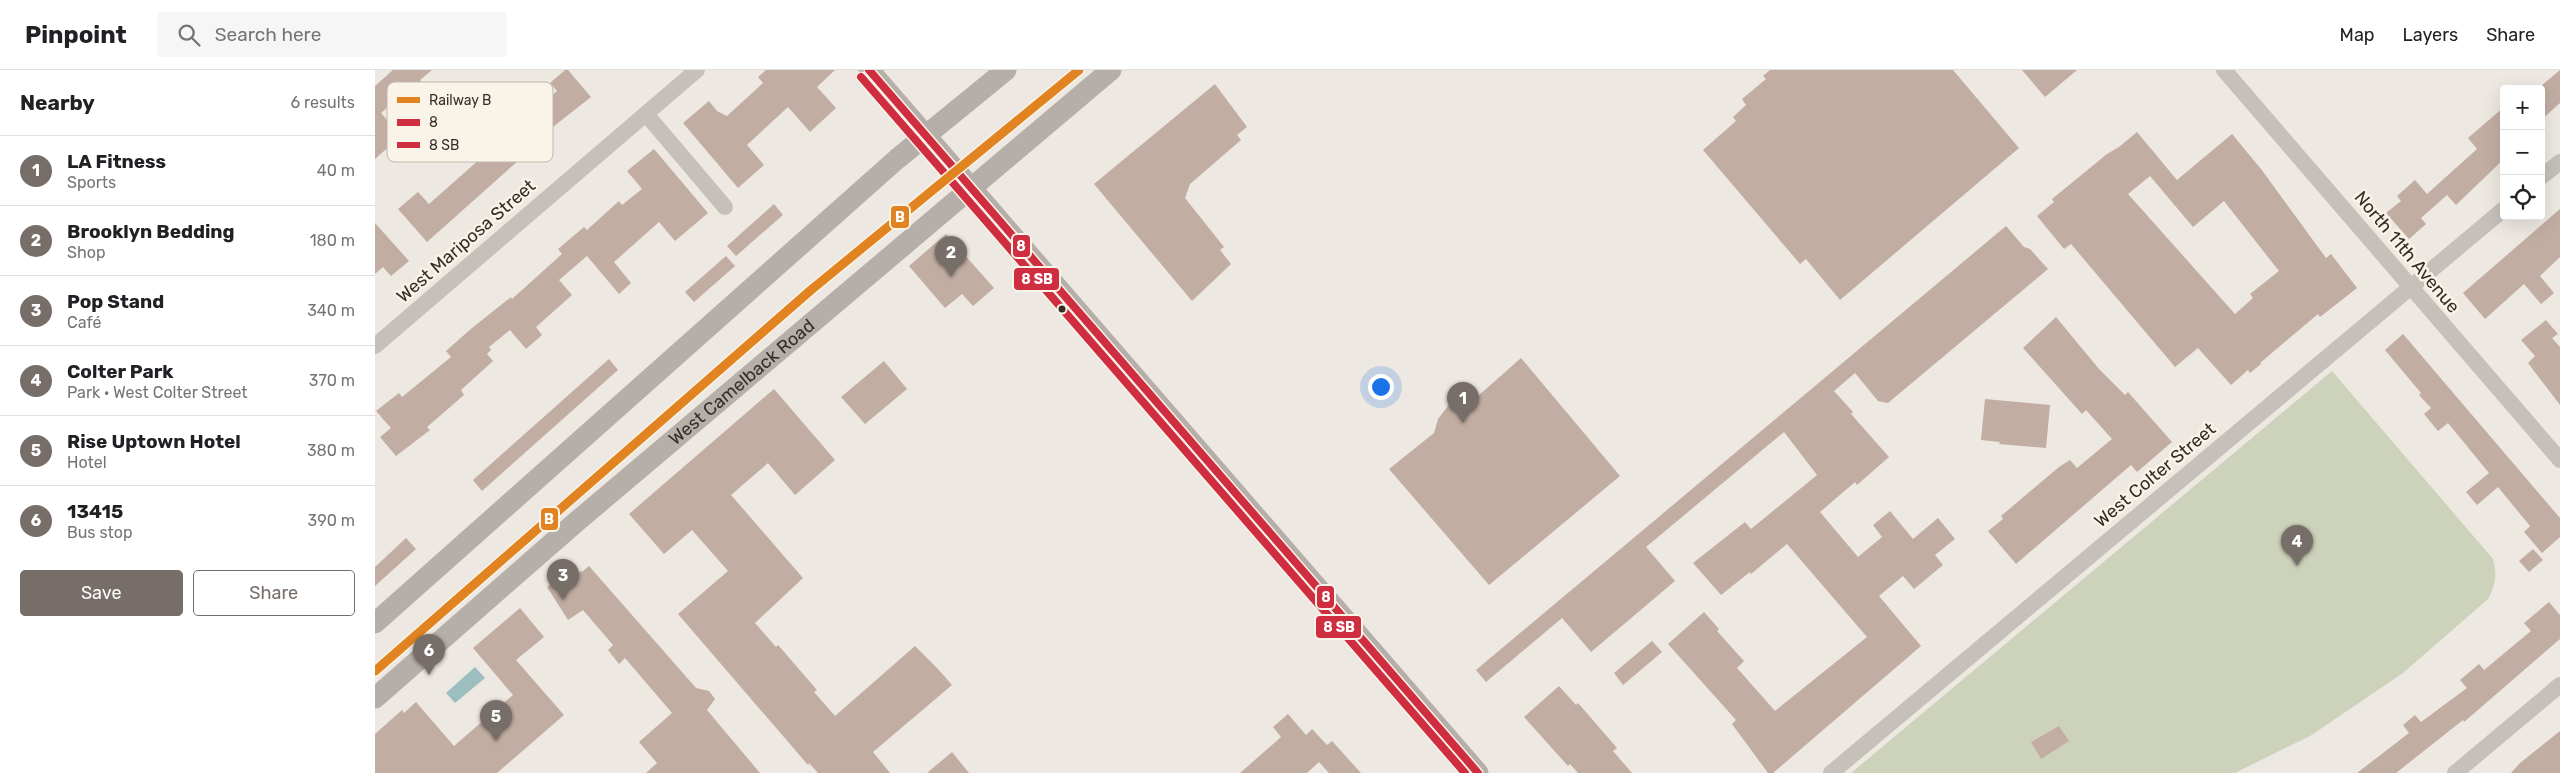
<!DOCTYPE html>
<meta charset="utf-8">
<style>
:root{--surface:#fff;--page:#f6f6f6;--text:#202124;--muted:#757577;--line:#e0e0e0;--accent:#776e69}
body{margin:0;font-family:Rubik,sans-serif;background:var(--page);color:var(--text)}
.controls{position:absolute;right:15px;top:15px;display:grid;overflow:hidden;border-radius:5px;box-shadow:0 5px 20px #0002}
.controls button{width:45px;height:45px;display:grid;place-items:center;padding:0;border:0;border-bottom:1px solid var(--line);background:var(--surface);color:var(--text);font:25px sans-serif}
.you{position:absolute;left:1005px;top:316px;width:18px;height:18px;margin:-12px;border:4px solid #fff;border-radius:50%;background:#1a73e8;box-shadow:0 0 0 8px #1a73e833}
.badge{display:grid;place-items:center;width:32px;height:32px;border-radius:50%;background:var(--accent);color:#fff;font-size:16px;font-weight:700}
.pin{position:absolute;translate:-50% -41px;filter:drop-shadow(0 1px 2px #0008)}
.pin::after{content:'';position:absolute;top:26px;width:18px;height:15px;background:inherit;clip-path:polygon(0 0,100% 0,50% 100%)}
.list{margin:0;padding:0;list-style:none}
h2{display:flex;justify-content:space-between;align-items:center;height:65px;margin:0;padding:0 20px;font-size:21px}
h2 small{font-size:16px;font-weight:400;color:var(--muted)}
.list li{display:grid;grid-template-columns:32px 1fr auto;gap:15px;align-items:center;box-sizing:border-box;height:70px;padding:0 20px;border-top:1px solid var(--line)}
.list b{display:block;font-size:19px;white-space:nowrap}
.list p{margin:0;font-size:16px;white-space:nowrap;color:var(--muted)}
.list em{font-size:16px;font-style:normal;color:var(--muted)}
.actions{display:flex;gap:10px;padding:15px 20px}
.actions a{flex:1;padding:11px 0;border:1px solid var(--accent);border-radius:5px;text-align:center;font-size:18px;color:var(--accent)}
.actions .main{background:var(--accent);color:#fff}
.icon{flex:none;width:28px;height:28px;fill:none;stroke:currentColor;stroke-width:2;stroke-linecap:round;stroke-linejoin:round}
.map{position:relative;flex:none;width:2185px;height:703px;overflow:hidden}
header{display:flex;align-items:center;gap:30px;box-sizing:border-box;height:70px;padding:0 25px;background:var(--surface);border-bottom:1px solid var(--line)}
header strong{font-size:24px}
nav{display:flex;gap:28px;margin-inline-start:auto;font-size:18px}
.search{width:350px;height:45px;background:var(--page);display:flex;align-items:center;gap:12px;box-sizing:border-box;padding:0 18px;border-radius:5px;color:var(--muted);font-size:19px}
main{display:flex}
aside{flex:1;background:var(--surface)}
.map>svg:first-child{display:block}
.green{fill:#cdd3ba}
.water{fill:#9cbebf}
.building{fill:#c2ada2;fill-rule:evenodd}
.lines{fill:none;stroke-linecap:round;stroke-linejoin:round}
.minor{stroke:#c6c0ba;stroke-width:16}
.major{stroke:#b5aea9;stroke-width:21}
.bus-1-casing{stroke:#faf3e8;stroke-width:11}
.bus-2-casing{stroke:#faf3e8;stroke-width:11}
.bus-1{stroke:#cf2e41;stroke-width:8}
.bus-2{stroke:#cf2e41;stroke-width:8}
.rail-1-casing{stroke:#faf3e8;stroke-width:12}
.rail-1{stroke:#e28321;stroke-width:9}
.bus-dot{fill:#372d28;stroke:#faf3e8;stroke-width:2}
.labels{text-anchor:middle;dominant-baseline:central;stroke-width:5;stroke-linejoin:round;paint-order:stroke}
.street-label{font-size:18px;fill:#372d28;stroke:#faf3e8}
.key{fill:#faf3e8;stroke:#c0b8ae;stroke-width:1}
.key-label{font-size:14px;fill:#372d28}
.line-badge{stroke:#faf3e8;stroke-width:2}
.badge-label{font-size:14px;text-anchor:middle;font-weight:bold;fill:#fff}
</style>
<header>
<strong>Pinpoint</strong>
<div class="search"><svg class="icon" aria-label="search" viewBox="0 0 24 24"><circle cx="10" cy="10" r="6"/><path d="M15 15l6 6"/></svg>Search here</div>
<nav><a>Map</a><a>Layers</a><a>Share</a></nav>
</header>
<main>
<aside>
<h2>Nearby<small>6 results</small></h2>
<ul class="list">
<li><span class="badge">1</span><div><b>LA Fitness</b><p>Sports</p></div><em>40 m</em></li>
<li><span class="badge">2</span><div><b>Brooklyn Bedding</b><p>Shop</p></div><em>180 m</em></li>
<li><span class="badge">3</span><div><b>Pop Stand</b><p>Café</p></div><em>340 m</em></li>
<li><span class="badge">4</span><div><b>Colter Park</b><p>Park · West Colter Street</p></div><em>370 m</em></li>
<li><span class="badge">5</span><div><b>Rise Uptown Hotel</b><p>Hotel</p></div><em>380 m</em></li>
<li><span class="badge">6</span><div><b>13415</b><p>Bus stop</p></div><em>390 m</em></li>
</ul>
<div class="actions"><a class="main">Save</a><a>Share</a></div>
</aside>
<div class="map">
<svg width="2185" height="703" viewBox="0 0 2185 703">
<rect width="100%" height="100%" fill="#ede8e1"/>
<path class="green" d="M 1957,301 L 2118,489 C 2122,505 2121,514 2113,529 L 2028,603 L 1935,666 L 1860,703 L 1476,703 Z"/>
<path class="water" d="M 100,597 L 110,608 L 80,633 L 71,623 Z"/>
<g class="building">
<path d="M 18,0 L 57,0 L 45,10 L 70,40 L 60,48 L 34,18 L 6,43 L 26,66 L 0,89 L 0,16 Z"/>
<path d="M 190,0 L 193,0 L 216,27 L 141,86 L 144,90 L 52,172 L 23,139 L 43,122 L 54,134 L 106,88 L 102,83 L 128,60 L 125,57 L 150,36 L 156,43 L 182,21 L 175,13 Z"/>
<path d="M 391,0 L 460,0 L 442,17 L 461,38 L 435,62 L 413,37 L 372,75 L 389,95 L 363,118 L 308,53 L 334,31 L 342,41 L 352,46 L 388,13 L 383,7 Z"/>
<path d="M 1395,0 L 1578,0 L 1644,78 L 1465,230 L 1431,189 L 1425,194 L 1328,80 L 1361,51 L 1358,47 L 1371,35 L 1367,29 L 1391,9 L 1388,6 Z"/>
<path d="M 1647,0 L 1702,0 L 1670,27 Z"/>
<path d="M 2185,0 L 2185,33 L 2166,50 L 2166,16 Z"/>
<path d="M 840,14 L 872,57 L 862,65 L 866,70 L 815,114 L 810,128 L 849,177 L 845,180 L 856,194 L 817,231 L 719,114 Z"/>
<path d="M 2129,37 L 2129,89 L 2081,135 L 2072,125 L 2046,148 L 2051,154 L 2034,169 L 2011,143 L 2026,131 L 2022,126 L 2040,110 L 2052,124 L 2102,79 L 2093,68 Z"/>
<path d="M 1762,62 L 1802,110 L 1857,64 L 1886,99 L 1951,188 L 1956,184 L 1982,218 L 1945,247 L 1943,244 L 1885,293 L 1886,294 L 1875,303 L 1873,300 L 1856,315 L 1823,278 L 1800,297 L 1696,174 L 1689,179 L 1662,146 L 1679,132 L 1677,129 L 1732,84 L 1744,77 ZM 1775,106 L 1818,157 L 1849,131 L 1904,201 L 1875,224 L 1878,228 L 1860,244 L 1753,124 Z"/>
<path d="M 279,79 L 333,143 L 300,171 L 284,152 L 239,192 L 256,213 L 244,224 L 212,186 L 184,210 L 197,225 L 161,257 L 167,265 L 151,279 L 135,260 L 114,277 L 116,280 L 112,284 L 118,291 L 86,320 L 89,325 L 52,357 L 55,360 L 21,386 L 5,367 L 16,358 L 1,341 L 24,323 L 27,327 L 76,287 L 71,281 L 97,258 L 136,227 L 137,229 L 187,184 L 183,179 L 209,157 L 212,160 L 244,131 L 247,135 L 267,119 L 252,101 Z"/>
<path d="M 399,134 L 408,145 L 361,186 L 352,176 Z"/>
<path d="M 2185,139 L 2185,187 L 2165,206 L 2179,223 L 2166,234 L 2149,214 L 2110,249 L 2088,223 Z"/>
<path d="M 0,153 L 34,191 L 16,206 L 8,197 L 0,204 Z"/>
<path d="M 1631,156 L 1649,177 L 1655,179 L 1673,199 L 1513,333 L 1503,331 L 1480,303 L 1459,321 L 1478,342 L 1476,344 L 1514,387 L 1482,415 L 1480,412 L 1445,442 L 1483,487 L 1507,467 L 1498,455 L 1515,441 L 1538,469 L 1563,448 L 1580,469 L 1560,485 L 1568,495 L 1539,519 L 1528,506 L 1504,526 L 1546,576 L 1398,703 L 1393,703 L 1357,654 L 1361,650 L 1293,574 L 1329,542 L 1344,559 L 1342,561 L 1369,591 L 1362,598 L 1400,641 L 1492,567 L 1412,474 L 1376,504 L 1375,502 L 1346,525 L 1318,493 L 1370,452 L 1376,459 L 1442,405 L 1409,362 L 1271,477 L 1300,511 L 1216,582 L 1187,548 L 1111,612 L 1101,600 Z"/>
<path d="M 571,164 L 619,218 L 598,236 L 587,224 L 570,238 L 534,196 Z"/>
<path d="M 351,186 L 360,196 L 319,232 L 310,222 Z"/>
<path d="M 1681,247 L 1724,299 L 1750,325 L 1753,322 L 1797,372 L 1762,402 L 1756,395 L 1641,494 L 1613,461 L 1628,449 L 1626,446 L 1684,397 L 1695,390 L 1702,398 L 1737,369 L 1711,340 L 1707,344 L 1648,278 Z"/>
<path d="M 2171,250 L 2183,264 L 2177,268 L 2185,277 L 2185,335 L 2153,293 L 2160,286 L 2146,270 Z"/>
<path d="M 2028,264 L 2185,448 L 2185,467 L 2167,483 L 2149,462 L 2155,456 L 2123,417 L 2102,435 L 2091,422 L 2114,403 L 2073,353 L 2063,361 L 2049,344 L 2056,338 L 2044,325 L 2046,323 L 2010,280 Z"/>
<path d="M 1146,288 L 1245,406 L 1114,515 L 1014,399 L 1059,363 L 1063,349 L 1073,336 L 1086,329 L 1103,326 Z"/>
<path d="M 234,289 L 243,300 L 107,421 L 98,410 Z"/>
<path d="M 509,291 L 532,319 L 490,354 L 466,327 Z"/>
<path d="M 399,319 L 460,390 L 420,425 L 393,393 L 356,425 L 428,508 L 380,553 L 401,577 L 403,575 L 442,620 L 439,622 L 460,646 L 540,576 L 562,598 L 577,615 L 498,682 L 515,703 L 443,703 L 434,693 L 433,695 L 303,544 L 353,501 L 317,460 L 289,484 L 254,444 Z"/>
<path d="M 1610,329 L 1675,335 L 1671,378 L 1624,374 L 1625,372 L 1606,370 Z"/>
<path d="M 31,468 L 41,479 L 0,516 L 0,497 Z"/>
<path d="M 2158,479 L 2168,490 L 2154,502 L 2144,491 Z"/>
<path d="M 214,496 L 321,618 L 334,621 L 340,629 L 332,640 L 385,703 L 271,703 L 282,693 L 264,672 L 297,643 L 250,588 L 244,594 L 233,580 L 238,575 L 208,540 L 193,550 L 172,517 L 183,510 L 187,517 L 206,501 L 207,502 Z"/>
<path d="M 2174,532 L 2185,545 L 2185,569 L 2089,652 L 2088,650 L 2021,703 L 1982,703 L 2034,663 L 2028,655 L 2040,645 L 2046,652 L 2092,618 L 2085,610 L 2104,594 L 2109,600 L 2156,561 L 2149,553 Z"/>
<path d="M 145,538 L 169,567 L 141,590 L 189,645 L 122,703 L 0,703 L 0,664 L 27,640 L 29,643 L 41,632 L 79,676 L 138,625 L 98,578 Z"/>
<path d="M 1277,571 L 1287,582 L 1248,615 L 1239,603 Z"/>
<path d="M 1184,616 L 1201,635 L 1203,633 L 1242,678 L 1238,681 L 1257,703 L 1203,703 L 1195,694 L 1193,696 L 1149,647 Z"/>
<path d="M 913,644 L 931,665 L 937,659 L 952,675 L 957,671 L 986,703 L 954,703 L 944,692 L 932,703 L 865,703 L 906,667 L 898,657 Z"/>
<path d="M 1684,656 L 1694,671 L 1666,689 L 1656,672 Z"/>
<path d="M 2185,661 L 2185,703 L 2136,703 L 2145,693 Z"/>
<path d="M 577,682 L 594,703 L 552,703 Z"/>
</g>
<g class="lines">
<g class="minor">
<path d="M 1849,0 L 2185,390"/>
<path d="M 271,44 L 350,137"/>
<path d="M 2166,107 L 2185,92"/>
<path d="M 0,276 L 322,0"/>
<path d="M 1456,703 L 2129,139"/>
<path d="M 2080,703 L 2185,615"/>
</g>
<g class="major">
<path d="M 494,0 L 1103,703"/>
<path d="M 0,553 L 522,89 L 631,0"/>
<path id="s1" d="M 0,628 L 200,453 L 736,0"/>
</g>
<g class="bus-1-casing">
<path id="bus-1" d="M 494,0 L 1103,703"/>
</g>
<g class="bus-2-casing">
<path id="bus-2" d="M 486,7 L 1090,703"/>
</g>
<use href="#bus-1" class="bus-1"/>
<use href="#bus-2" class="bus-2"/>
<g class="rail-1-casing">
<path id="rail-1" d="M 0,601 L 436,220 L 704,0"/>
</g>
<use href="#rail-1" class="rail-1"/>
</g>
<circle class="bus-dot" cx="687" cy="239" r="4.5"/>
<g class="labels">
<g class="street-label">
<text transform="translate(91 171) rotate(-41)">West Mariposa Street</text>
<text transform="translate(2032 182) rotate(50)">North 11th Avenue</text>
<text stroke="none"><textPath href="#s1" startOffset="484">West Camelback Road</textPath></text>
<text transform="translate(1780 405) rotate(-40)">West Colter Street</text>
</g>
</g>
<rect x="12" y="12" width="166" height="80" rx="8" class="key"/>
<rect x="22" y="27" width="23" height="6" fill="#e28321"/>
<rect x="22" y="49" width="23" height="7" fill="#cf2e41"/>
<rect x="22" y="72" width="23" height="6" fill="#cf2e41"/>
<g class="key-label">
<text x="54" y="35">Railway B</text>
<text x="54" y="57">8</text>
<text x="54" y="80">8 SB</text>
</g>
<g class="line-badge">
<rect x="515" y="135" width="20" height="24" rx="5" fill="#e28321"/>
<rect x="637" y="164" width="19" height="24" rx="5" fill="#cf2e41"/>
<rect x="638" y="197" width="47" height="24" rx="5" fill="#cf2e41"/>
<rect x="165" y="437" width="19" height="24" rx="5" fill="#e28321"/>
<rect x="941" y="515" width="19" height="24" rx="5" fill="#cf2e41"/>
<rect x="940" y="545" width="47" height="24" rx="5" fill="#cf2e41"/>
</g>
<g class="badge-label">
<text x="525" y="152">B</text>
<text x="646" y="181">8</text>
<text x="662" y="214">8 SB</text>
<text x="174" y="454">B</text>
<text x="951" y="532">8</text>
<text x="964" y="562">8 SB</text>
</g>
</svg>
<div class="controls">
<button>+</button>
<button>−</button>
<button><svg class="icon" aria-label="locate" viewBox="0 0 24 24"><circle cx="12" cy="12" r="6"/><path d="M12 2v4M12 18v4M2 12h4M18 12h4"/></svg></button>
</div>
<div class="you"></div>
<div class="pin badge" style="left:1088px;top:353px">1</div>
<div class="pin badge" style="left:576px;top:207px">2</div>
<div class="pin badge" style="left:188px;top:530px">3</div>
<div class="pin badge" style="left:1922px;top:496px">4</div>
<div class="pin badge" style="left:121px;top:671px">5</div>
<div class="pin badge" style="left:54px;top:605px">6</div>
</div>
</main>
